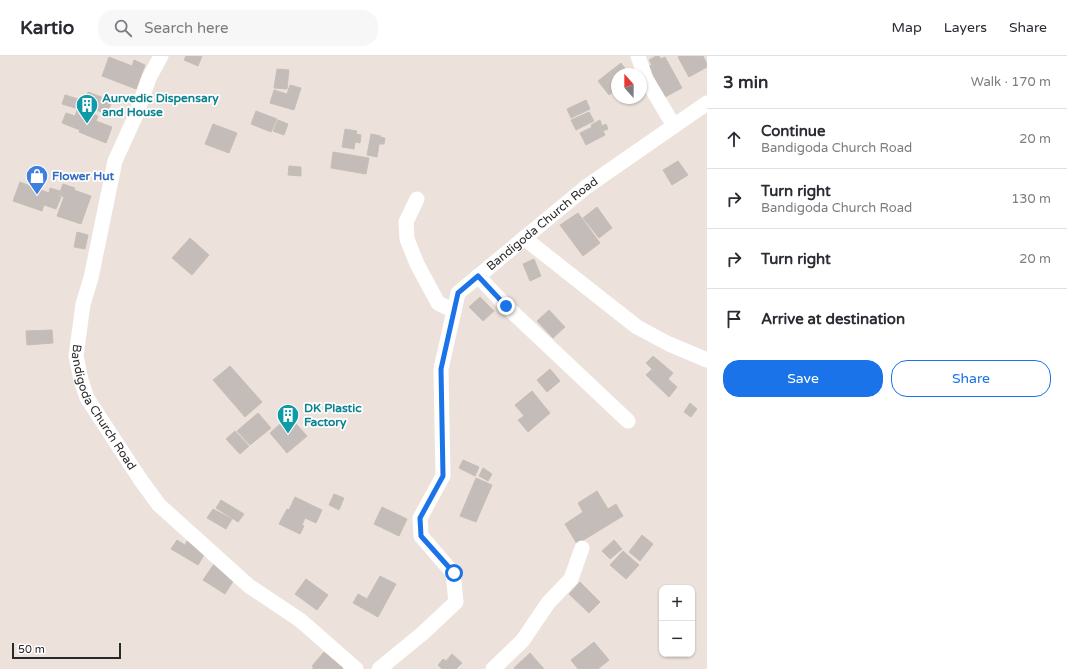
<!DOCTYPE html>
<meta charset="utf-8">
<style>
:root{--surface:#fff;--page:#f7f7f7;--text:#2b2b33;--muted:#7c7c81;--line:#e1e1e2;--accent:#1a73e8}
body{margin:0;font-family:"Varela Round",sans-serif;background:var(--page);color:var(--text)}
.controls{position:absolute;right:12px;bottom:12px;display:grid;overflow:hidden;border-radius:8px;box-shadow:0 1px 3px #0004}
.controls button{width:36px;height:36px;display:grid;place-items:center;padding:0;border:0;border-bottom:1px solid var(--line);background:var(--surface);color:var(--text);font:20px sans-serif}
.compass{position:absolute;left:611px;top:12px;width:36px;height:36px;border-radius:50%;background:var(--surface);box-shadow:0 1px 3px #0004;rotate:339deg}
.scale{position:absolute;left:12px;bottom:10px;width:109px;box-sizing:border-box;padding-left:4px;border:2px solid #292929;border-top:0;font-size:11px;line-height:14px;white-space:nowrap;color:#292929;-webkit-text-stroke:3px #fff;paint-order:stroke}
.stop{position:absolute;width:12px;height:12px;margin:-9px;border:3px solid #1a73e8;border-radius:50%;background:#fff}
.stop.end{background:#1a73e8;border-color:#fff;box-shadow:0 1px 4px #0008}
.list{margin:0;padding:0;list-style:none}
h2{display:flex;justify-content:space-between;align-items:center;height:52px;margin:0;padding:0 16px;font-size:17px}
h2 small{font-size:13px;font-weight:400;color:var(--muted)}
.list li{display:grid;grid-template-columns:26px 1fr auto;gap:12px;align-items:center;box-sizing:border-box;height:60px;padding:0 16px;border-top:1px solid var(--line)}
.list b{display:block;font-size:15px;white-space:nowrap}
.list p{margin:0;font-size:13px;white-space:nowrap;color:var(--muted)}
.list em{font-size:13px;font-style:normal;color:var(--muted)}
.actions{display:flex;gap:8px;padding:12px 16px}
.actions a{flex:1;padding:9px 0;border:1px solid var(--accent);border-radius:16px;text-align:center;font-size:14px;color:var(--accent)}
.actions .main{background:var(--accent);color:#fff}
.icon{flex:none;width:22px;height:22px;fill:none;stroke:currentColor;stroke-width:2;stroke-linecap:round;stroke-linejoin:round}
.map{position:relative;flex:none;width:707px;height:613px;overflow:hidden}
header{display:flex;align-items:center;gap:24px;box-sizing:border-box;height:56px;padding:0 20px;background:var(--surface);border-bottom:1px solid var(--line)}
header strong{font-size:19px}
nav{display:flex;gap:22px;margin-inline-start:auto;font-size:14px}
.search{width:280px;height:36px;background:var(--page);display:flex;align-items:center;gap:10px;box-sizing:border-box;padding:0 14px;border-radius:16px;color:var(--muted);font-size:15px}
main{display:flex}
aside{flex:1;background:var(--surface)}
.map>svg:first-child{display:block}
.building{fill:#c4bcb8;stroke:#c7beb5}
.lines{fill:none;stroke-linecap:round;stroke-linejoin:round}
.street{stroke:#fff;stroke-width:15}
.route{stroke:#1a73e8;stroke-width:5}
.labels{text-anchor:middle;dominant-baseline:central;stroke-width:3.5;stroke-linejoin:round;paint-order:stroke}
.culture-label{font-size:12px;font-weight:bold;fill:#0d838f;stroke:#fff;text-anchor:start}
.shop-label{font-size:12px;font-weight:bold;fill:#366cbe;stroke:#fff;text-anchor:start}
.street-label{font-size:12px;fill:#292929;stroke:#fff}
</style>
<header>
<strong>Kartio</strong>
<div class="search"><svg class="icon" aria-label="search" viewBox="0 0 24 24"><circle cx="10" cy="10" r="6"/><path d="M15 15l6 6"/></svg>Search here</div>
<nav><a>Map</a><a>Layers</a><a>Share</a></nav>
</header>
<main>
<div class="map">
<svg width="707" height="613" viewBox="0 0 707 613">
<rect width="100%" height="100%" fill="#ece2db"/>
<g class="building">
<path d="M 186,0 L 202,0 L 198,10 L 184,4 Z"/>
<path d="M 656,0 L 659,0 L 661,3 L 665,1 L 682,32 L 665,41 L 648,10 L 652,9 L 649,4 Z"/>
<path d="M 679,0 L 703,0 L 707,8 L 707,11 L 689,21 L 678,1 Z"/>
<path d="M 109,1 L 132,10 L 134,4 L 145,9 L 136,33 L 102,20 Z"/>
<path d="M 621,7 L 629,18 L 617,18 L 617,33 L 609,39 L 598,25 Z"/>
<path d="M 277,13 L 289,14 L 287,33 L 274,32 Z"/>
<path d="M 290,29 L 301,32 L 294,54 L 270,47 L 274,34 L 287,38 Z"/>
<path d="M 88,36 L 112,45 L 107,58 L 83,49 Z"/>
<path d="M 65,39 L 78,43 L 75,52 L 62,48 Z"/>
<path d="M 586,44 L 590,53 L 571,62 L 567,53 Z"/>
<path d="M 78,52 L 98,60 L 96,65 L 112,71 L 106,87 L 79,76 L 80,74 L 62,67 L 66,57 L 75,60 Z"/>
<path d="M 256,55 L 277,63 L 271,76 L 251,68 Z"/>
<path d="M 589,56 L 594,65 L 576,74 L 571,64 Z"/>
<path d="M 278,64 L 288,68 L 284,79 L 273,75 Z"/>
<path d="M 600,64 L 602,70 L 606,68 L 608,73 L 603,75 L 605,79 L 586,89 L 580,77 L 592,71 L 591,69 Z"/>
<path d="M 213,68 L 237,77 L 229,97 L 205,88 Z"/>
<path d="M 345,73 L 357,75 L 356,78 L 361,79 L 360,87 L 355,86 L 354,93 L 342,91 Z"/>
<path d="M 371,78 L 381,80 L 380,81 L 385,82 L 384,88 L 379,88 L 377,101 L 367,99 Z"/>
<path d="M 333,96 L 369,102 L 366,118 L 331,112 Z"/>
<path d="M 678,105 L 688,119 L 672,129 L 663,114 Z"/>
<path d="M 289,110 L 301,111 L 301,120 L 288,119 Z"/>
<path d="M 20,126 L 49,137 L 50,132 L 60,135 L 58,140 L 61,141 L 56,153 L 44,149 L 42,155 L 13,145 Z"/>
<path d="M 63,128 L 75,132 L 74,134 L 91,140 L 81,168 L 57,160 L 64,141 L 59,139 Z"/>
<path d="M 597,151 L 612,172 L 599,182 L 583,162 Z"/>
<path d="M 578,157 L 600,187 L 583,200 L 560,169 Z"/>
<path d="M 77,176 L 88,179 L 85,193 L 74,191 Z"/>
<path d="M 190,182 L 209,199 L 192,219 L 172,202 Z"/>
<path d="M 534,203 L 541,220 L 530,225 L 523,208 Z"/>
<path d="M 480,241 L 494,255 L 483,265 L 469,251 Z"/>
<path d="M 549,254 L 565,271 L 553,282 L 537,265 Z"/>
<path d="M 52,274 L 53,287 L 27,289 L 26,275 Z"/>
<path d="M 653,300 L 673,317 L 668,323 L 677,331 L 669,341 L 646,319 L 652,313 L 646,307 Z"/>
<path d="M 230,310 L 262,346 L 245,361 L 213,324 Z"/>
<path d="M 550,313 L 560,325 L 547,336 L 537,324 Z"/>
<path d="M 532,335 L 550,357 L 528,376 L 518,364 L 524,360 L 515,349 Z"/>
<path d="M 690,347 L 697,353 L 691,361 L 684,356 Z"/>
<path d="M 258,357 L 271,372 L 250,389 L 237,375 Z"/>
<path d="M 289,360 L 307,380 L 287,397 L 270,377 Z"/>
<path d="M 235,375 L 249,390 L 240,398 L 226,383 Z"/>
<path d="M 463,404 L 479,411 L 475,420 L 459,412 Z"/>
<path d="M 483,412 L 492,418 L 488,425 L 479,420 Z"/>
<path d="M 476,422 L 492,429 L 476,466 L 460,460 Z"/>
<path d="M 597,435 L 608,453 L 616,448 L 623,460 L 577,488 L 565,468 L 583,456 L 578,447 Z"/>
<path d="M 334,438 L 344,442 L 339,454 L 329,449 Z"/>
<path d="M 295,441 L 322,454 L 316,467 L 305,462 L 302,469 L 304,470 L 300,478 L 279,468 L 287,453 L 289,454 Z"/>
<path d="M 221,444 L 244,458 L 238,466 L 216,452 Z"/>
<path d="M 382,451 L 407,463 L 399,480 L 374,468 Z"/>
<path d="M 213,453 L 232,463 L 226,473 L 207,462 Z"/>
<path d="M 642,479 L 653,488 L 640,505 L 629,496 Z"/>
<path d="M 177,484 L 185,489 L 187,485 L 206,496 L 198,509 L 171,493 Z"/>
<path d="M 614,484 L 622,493 L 610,503 L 602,495 Z"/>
<path d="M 623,495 L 639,509 L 626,523 L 610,509 Z"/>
<path d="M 214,508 L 235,522 L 225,538 L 203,524 Z"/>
<path d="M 380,520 L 396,528 L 378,561 L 353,547 L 358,538 L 367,543 Z"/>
<path d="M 306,523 L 328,539 L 317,554 L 295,538 Z"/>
<path d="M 580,526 L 600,546 L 589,557 L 569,538 Z"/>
<path d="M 594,586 L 609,604 L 598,613 L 578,613 L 571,604 Z"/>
<path d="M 324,596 L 343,612 L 342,613 L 312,613 L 314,611 L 312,610 Z"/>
<path d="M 530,597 L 544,613 L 515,613 L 514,612 Z"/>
<path d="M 452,598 L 462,607 L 456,613 L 442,613 L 438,609 L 443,603 L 446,605 Z"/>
</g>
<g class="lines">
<g class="street">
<path id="s1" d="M 161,0 L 149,22 L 136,59 L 115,105 L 91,222 L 83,248 L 76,300 L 81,324 L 87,342 L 140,423 L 159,449 L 249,530 L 300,564 L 356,613"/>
<path d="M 638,0 L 646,23 L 674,70"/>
<path d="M 417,143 L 406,166 L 407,183 L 417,208 L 438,247 L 454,255"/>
<path d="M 524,182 L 637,271 L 669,288 L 707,304"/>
<path d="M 478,220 L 506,250 L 628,365"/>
<path id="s2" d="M 379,613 L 423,577 L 456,546 L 453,517 L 421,480 L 420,462 L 443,420 L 441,313 L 458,237 L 586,131 L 707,47"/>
<path d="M 493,613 L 523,584 L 548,547 L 571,523 L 582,492"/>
</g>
</g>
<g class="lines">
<path class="route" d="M 454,517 L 421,480 L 420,462 L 443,420 L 441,313 L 458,237 L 478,220 L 506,250"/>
</g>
<defs>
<g id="building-pin" transform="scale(1.15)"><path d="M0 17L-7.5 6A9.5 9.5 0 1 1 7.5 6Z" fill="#0f9aa8" stroke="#fff"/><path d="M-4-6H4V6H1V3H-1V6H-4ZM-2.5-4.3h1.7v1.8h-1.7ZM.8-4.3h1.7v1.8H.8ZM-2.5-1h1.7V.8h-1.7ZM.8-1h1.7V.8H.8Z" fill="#fff"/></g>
<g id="shop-pin" transform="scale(1.15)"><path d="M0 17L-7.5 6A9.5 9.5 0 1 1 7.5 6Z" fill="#3f7fe0" stroke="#fff"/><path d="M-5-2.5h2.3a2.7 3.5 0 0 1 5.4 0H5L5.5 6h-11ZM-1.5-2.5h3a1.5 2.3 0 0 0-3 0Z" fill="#fff"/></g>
</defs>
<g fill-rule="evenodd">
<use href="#building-pin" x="87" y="49"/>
<use href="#shop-pin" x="37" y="120"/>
<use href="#building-pin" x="288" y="359"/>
</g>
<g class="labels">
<g class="culture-label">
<text x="102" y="42">Aurvedic Dispensary<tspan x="102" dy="14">and House</tspan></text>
<text x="304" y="352">DK Plastic<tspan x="304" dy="14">Factory</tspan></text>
</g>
<g class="shop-label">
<text x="52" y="120">Flower Hut</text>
</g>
<g class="street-label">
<text stroke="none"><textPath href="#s2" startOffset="540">Bandigoda Church Road</textPath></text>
<text stroke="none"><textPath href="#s1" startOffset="372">Bandigoda Church Road</textPath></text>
</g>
</g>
</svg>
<div class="controls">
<button>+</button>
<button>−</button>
</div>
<svg class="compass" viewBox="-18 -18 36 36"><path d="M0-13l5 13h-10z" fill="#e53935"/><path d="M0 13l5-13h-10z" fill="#7c7c81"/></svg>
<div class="scale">50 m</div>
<div class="stop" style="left:454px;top:517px"></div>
<div class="stop end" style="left:506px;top:250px"></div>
</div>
<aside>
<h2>3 min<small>Walk · 170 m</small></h2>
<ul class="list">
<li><svg class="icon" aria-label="ahead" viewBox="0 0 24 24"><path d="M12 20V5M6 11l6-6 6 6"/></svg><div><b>Continue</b><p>Bandigoda Church Road</p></div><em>20 m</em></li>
<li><svg class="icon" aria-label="right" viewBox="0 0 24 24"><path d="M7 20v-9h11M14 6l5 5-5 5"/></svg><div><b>Turn right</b><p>Bandigoda Church Road</p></div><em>130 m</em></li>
<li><svg class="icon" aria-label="right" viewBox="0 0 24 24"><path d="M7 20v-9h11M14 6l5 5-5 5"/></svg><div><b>Turn right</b></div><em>20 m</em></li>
<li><svg class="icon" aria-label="arrive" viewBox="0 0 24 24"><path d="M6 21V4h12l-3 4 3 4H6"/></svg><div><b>Arrive at destination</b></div></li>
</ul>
<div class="actions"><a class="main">Save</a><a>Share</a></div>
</aside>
</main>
